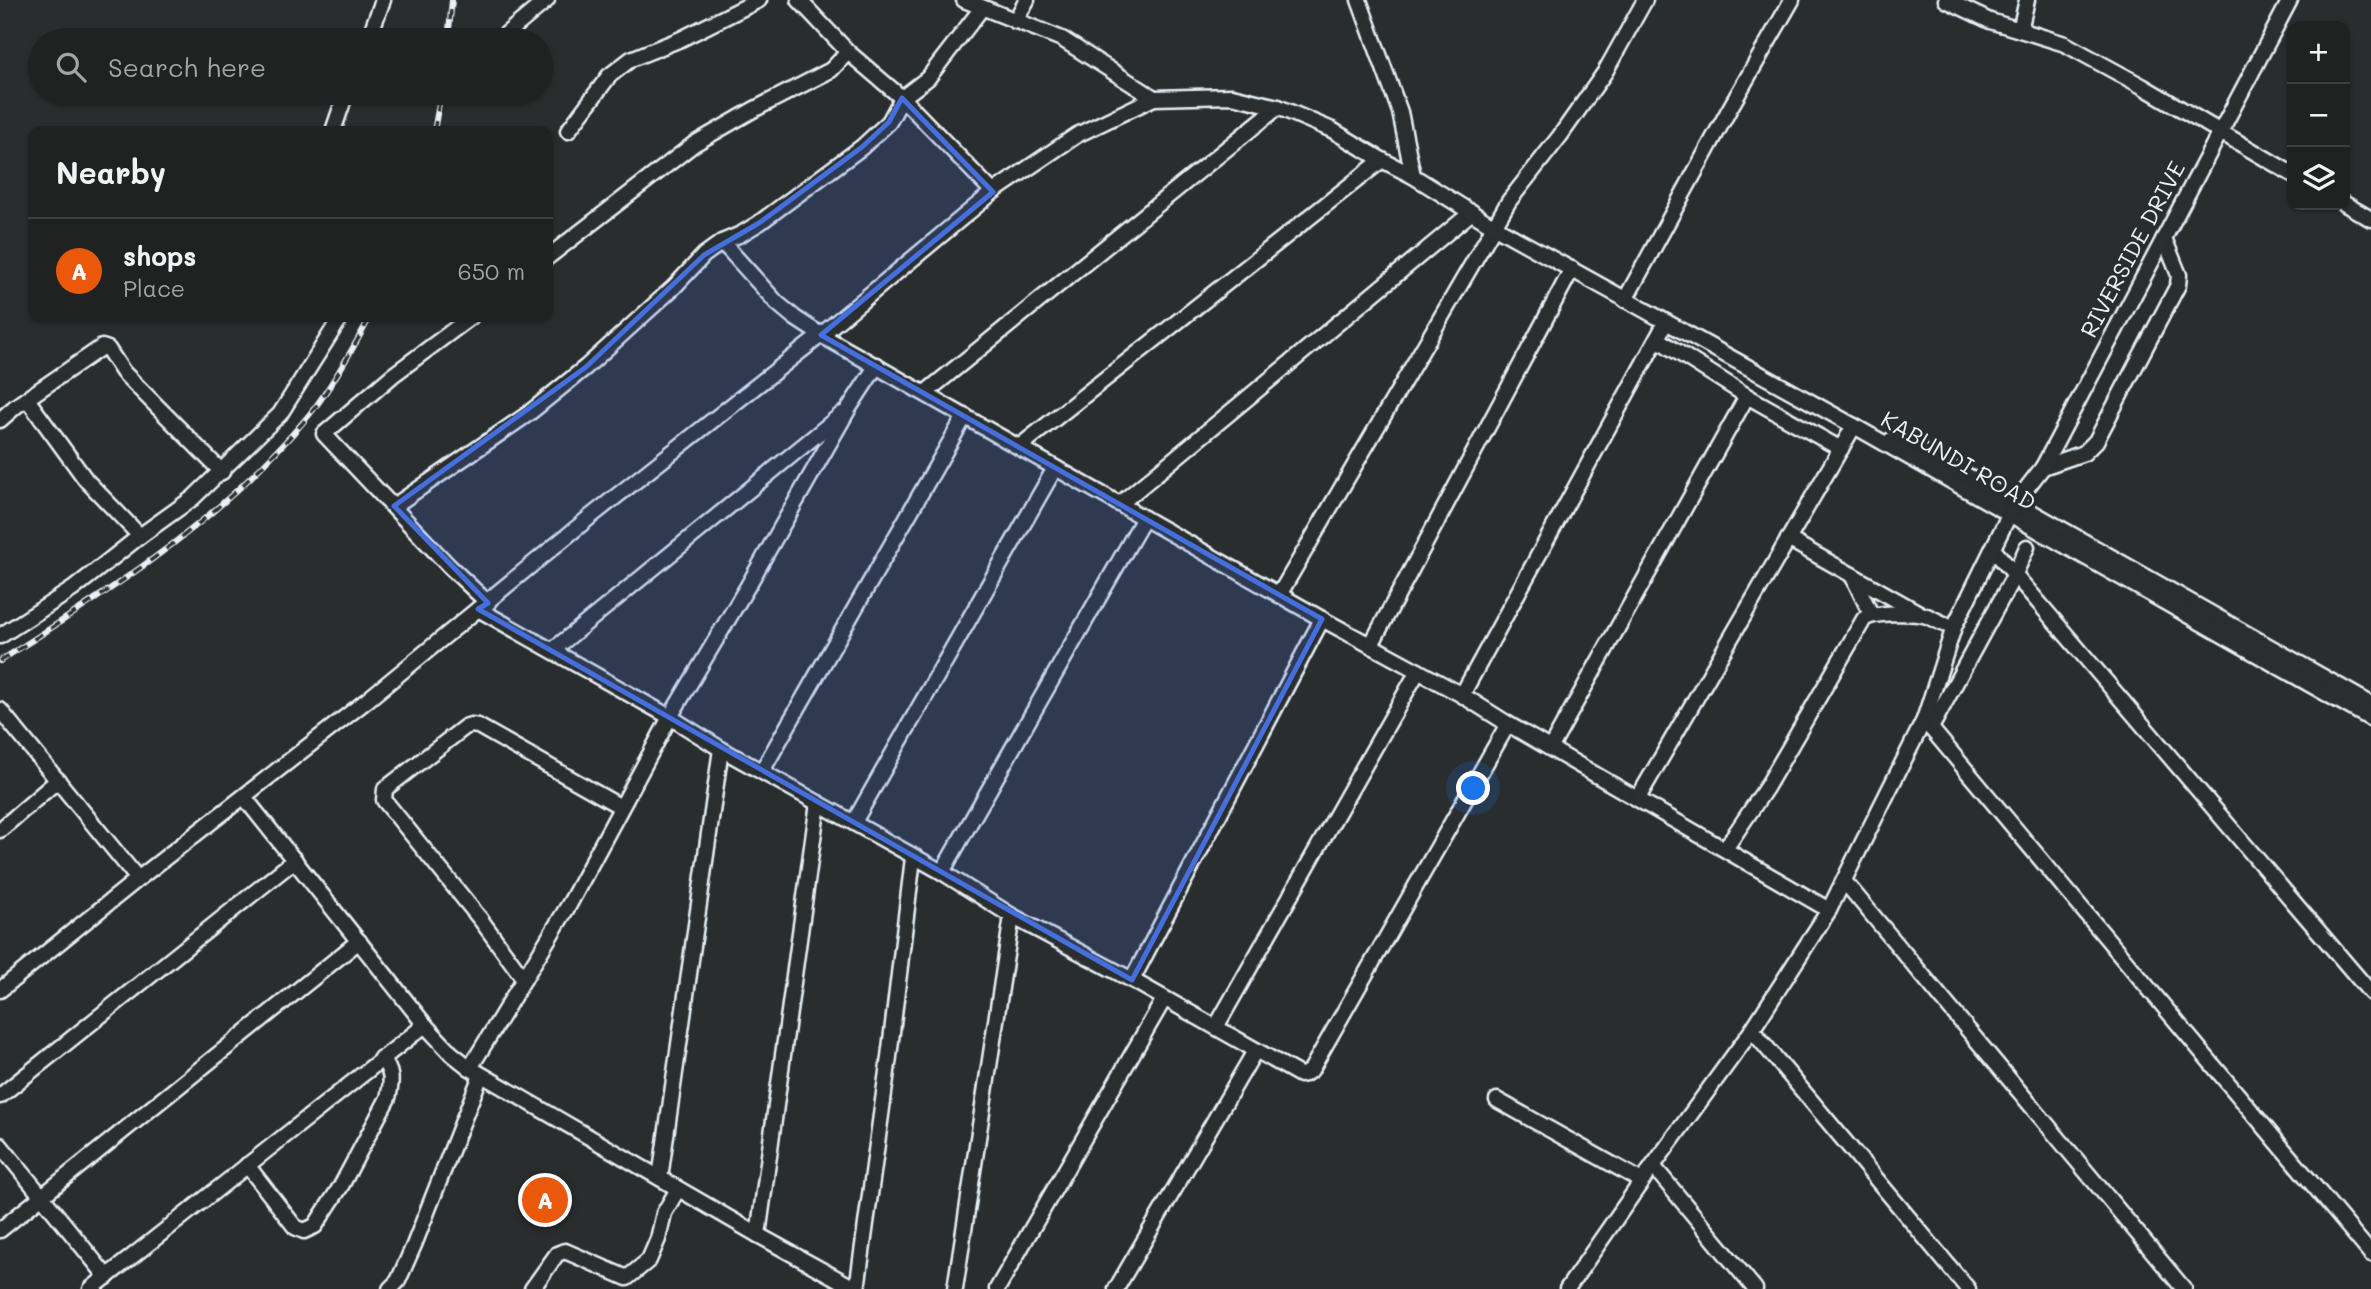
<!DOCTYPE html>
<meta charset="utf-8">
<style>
:root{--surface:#202222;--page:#282a2a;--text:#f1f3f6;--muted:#a2a4a5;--line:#3d3f40;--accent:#ea580c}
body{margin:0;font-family:Mali,sans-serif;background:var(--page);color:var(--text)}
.controls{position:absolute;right:21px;top:21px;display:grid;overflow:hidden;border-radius:14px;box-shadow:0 2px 5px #0004}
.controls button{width:63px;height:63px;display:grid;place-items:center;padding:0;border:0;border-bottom:2px solid var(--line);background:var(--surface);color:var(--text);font:35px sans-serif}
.you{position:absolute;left:1474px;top:789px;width:24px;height:24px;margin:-18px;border:5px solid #fff;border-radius:50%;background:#1a73e8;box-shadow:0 0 0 10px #1a73e833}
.badge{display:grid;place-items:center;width:46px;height:46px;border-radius:50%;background:var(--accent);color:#fff;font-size:23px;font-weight:700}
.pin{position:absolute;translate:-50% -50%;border:4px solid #fff;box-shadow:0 2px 7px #0006}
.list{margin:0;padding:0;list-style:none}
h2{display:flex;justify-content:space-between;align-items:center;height:91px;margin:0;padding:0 28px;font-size:30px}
h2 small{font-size:23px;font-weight:400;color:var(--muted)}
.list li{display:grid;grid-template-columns:46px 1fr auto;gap:21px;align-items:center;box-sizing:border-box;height:105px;padding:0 28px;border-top:2px solid var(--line)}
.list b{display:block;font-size:26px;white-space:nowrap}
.list p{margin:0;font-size:23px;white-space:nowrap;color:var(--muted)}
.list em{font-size:23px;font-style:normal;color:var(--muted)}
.icon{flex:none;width:38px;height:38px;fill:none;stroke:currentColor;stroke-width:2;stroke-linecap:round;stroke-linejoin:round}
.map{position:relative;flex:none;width:2371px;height:1289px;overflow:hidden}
.search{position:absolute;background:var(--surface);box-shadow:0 2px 5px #0004;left:28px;top:28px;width:525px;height:77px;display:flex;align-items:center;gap:18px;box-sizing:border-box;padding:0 24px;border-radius:38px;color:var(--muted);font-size:26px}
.panel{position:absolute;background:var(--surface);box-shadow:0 2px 5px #0004;left:28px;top:126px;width:525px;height:196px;border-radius:14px}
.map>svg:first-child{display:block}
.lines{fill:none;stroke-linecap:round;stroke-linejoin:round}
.minor-casing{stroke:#e8f1f8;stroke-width:19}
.minor{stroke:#2a2d2e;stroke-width:14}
.rail-casing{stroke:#e8f1f8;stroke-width:6}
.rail{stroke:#2a2d2e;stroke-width:3.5;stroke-dasharray:10;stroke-linecap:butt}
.marked{fill:#466fde;fill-opacity:0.2;stroke:#466fde;stroke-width:5;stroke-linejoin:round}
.labels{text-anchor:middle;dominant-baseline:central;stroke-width:7;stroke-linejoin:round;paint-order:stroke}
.street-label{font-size:23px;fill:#e8f1f8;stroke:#2a2d2e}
</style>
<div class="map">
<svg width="2371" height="1289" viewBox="0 0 2371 1289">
<rect width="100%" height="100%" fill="#2a2d2e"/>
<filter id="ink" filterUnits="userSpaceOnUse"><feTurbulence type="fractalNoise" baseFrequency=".0143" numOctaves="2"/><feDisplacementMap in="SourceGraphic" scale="14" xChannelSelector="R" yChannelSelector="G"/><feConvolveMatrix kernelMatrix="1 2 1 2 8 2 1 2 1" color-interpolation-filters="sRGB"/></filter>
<g filter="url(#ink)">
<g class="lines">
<g class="minor-casing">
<g id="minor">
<path d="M 964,0 L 1062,39 L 1154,98"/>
<path d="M 1359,0 L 1400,112 L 1413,176"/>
<path d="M 1946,0 L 1990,21 L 2020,30 L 2027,0"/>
<path d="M 982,8 L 928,78 L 902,98 L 993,192"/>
<path d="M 1015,21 L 1027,0"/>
<path d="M 2020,30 L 2065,44 L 2142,86 L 2292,174"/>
<path d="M 368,40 L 383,0"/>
<path d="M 499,40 L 547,0"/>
<path d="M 333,131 L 346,93"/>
<path d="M 568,131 L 609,76 L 631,59 L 681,39 L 759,0"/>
<path d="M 2345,204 L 2371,219"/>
<path d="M 722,242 L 777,303 L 795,318 L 821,335 L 1322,619 L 1462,695 L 1508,724 L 1829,910"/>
<path d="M 548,257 L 694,144 L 753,110 L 831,70 L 848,52"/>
<path d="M 1625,300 L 1730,108 L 1792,0"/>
<path d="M 471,317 L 393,375 L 324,434 L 449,566 L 488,603"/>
<path d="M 1657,339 L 1747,396 L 1841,449"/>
<path d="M 925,393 L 1278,107"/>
<path d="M 27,399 L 86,480 L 140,536 L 193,498 L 280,414 L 341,317"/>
<path d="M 0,420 L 16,406 L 102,347 L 108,349 L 123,372 L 222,472"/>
<path d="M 1891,440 L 1916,449 L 1977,481 L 2371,704"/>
<path d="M 1019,447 L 1382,160"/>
<path d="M 2043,467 L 2084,453 L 2096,441 L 2178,285 L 2179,275 L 2164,238"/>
<path d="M 1121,503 L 1472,212"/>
<path d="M 394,506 L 528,414 L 586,367 L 674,287 L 704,255 L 722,242 L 741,234 L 759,223 L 862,147 L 889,122 L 902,98 L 848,52 L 799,0"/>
<path d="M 1788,539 L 1921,614"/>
<path d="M 1993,549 L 2371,993"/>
<path d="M 1852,575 L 1871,614"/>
<path d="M 1279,595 L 1509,201 L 1560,136 L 1605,72 L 1645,0"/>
<path d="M 478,609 L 670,717 L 721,749 L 942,872 L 1012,916 L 1132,980 L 1300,1075 L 1305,1074 L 1311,1070 L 1508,724"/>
<path d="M 0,636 L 73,589 L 140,536"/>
<path d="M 1371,645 L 1572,269"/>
<path d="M 553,650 L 842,414"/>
<path d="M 1462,695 L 1666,322"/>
<path d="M 0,710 L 138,879"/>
<path d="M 1924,720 L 2371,1254"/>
<path d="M 1931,728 L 2015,574 L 2027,547"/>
<path d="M 1551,747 L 1747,396"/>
<path d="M 762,771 L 965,416"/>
<path d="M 244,797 L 425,1025 L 451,1053 L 470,1068 L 758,1235 L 856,1289"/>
<path d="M 1638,798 L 1854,426"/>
<path d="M 854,822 L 1055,468"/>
<path d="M 0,830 L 58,780"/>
<path d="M 1725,849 L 1766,788 L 1864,619 C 1874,612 1914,612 1927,616 C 1937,620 1943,625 1954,627"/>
<path d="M 942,872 L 1144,518"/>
<path d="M 1844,881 L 2184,1289"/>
<path d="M 524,979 L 481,920 L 384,800 L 385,789 L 465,727 L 471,725 L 478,726 L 621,807"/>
<path d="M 1132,980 L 1322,619"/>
<path d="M 0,990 L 138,879 L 366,701 L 590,517 L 821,335 L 993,192 L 1077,135 L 1154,98 L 1232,96 L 1278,107 L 1332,130 L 1382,160 L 1413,176 L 1493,226 L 1854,426 L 2371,719"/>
<path d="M 1216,1027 L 1418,671"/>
<path d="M 1752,1030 L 1968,1289"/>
<path d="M 470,1068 L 570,903 L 670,717 L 749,584 L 849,408 L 877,365"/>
<path d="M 0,1096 L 295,860"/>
<path d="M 1497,1100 L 1642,1181"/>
<path d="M 0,1145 L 107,1277"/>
<path d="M 247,1165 L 295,1227 L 304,1231 L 315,1226 L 341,1186 L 388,1098 C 392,1082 393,1071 381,1058"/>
<path d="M 1653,1166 L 1755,1289"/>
<path d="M 660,1178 L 721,749"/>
<path d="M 0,1230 L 359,941"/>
<path d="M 758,1235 L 818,803"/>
<path d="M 91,1289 L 425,1025"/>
<path d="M 390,1289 L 398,1281 L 414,1245 L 481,1075"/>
<path d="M 532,1289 L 557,1254 L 565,1251 L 627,1278 L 649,1260 L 658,1239 L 664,1213 L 678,1189"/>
<path d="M 857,1289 L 889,1057 L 913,858"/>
<path d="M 955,1289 L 1012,916"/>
<path d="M 997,1289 L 1164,999"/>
<path d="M 1116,1289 L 1255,1051"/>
<path d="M 1567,1289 L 1642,1181 L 1752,1030 L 1829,910 L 1924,720 L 1954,627 L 2015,503 L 2043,467 L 2290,0"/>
</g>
</g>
<use href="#minor" class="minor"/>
<g class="rail-casing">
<g id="rail">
<path d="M 448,40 L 452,0"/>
<path d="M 434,131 L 441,93"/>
<path d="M 0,661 C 96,599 193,539 272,456 C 289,438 307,420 321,399 C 339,373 355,345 370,317"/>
</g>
</g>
<use href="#rail" class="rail"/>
</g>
</g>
<path class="marked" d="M 902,98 L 993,192 L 821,335 L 1322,619 L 1132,980 L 478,609 L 488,603 L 394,506 L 586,367 L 704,255 L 759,223 L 862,147 L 889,122 Z"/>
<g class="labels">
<g class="street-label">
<text transform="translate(2132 249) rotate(-62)">RIVERSIDE DRIVE</text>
<text transform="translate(1959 460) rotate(30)">KABUNDI ROAD</text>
</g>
</g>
</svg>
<div class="controls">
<button>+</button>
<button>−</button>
<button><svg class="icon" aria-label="layers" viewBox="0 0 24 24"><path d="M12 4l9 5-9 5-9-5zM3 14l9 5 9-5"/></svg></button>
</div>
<div class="you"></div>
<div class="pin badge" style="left:545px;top:1200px">A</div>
<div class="search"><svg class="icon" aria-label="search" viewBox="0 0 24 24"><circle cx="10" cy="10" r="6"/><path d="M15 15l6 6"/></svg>Search here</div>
<section class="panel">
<h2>Nearby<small></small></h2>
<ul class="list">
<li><span class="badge">A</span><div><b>shops</b><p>Place</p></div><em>650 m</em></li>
</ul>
</section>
</div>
